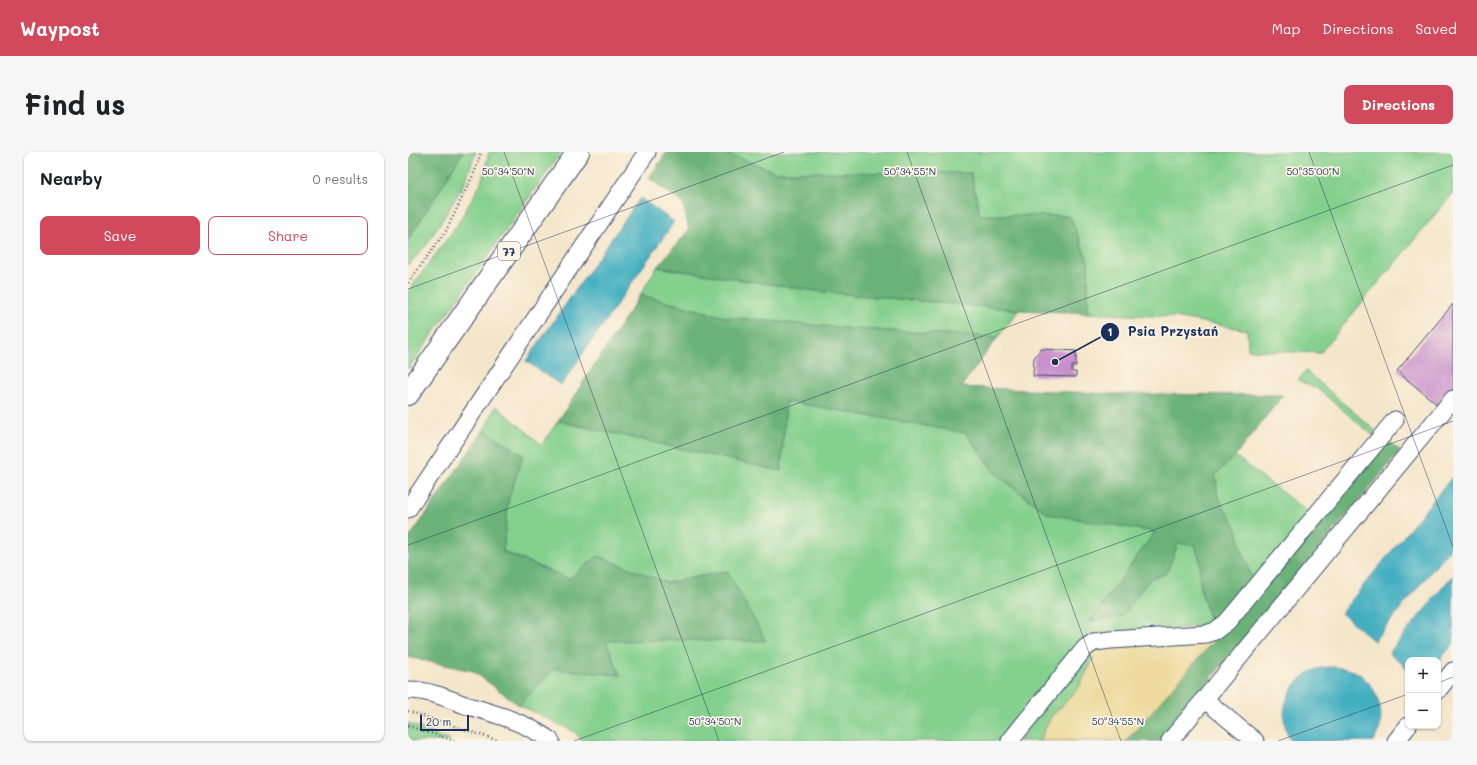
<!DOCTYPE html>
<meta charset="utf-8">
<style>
:root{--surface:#fff;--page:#f6f6f6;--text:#202124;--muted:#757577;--line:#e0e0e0;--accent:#d1495b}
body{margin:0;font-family:Mali,sans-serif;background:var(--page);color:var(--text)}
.controls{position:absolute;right:12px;bottom:12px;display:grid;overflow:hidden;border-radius:8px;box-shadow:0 1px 3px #0004}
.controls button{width:36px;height:36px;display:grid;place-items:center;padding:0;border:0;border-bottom:1px solid var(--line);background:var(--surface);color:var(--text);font:20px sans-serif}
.scale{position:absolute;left:12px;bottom:10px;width:49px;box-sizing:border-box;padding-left:4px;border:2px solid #1b2f5e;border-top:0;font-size:11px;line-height:14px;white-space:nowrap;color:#1b2f5e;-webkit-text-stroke:3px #fcf5e5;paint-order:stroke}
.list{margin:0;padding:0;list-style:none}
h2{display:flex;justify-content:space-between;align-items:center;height:52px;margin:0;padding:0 16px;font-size:17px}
h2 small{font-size:13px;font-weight:400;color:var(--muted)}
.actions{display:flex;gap:8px;padding:12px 16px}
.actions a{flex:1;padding:9px 0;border:1px solid var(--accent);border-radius:8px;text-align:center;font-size:14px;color:var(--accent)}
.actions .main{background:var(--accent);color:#fff}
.map{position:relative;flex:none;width:1045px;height:589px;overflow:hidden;border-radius:8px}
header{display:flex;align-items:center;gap:24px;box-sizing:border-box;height:56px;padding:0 20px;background:var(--accent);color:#fff}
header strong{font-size:19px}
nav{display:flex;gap:22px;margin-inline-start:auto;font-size:14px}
.intro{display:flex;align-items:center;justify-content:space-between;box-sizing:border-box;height:96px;padding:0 24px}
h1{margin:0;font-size:28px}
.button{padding:10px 18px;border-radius:8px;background:var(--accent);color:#fff;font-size:14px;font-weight:700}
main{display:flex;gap:24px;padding:0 24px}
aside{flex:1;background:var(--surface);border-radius:8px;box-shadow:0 1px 3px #0004}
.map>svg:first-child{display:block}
.green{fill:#84d08d;stroke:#508076}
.forest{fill:#6bb278;stroke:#43706b}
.sand{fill:#eeda9e;stroke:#84847e}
.water{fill:#43afc1;stroke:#2f6f90}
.building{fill:#c88fcc}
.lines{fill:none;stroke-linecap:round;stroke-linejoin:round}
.minor-casing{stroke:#3c4a6e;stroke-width:19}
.major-casing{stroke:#3c4a6e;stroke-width:24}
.path{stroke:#3c4a6e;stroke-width:2.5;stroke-dasharray:1 3;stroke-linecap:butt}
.minor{stroke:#fff;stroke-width:17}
.major{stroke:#fff;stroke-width:22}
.ticks{fill:none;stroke:#1b2f5e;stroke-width:1;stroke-opacity:0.45}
.labels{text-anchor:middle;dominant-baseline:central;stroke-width:3.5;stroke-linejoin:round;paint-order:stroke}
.shield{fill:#fcf5e5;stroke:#5e6a86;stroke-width:1}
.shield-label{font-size:11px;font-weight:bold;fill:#1b2f5e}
.ticks-label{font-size:10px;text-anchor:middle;fill:#1b2f5e;stroke:#fcf5e5;stroke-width:3.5;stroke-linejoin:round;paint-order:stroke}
.leader{fill:none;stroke:#1b2f5e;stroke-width:1.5}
.callout-dot{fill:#1b2f5e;stroke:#fcf5e5;stroke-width:1.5}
.mark-label{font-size:12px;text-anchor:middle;font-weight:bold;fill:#fff}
.callout-label{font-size:13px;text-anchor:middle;font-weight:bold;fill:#1b2f5e;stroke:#fcf5e5;stroke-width:3.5;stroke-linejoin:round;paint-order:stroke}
</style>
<header>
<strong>Waypost</strong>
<nav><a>Map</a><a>Directions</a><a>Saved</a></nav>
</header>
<div class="intro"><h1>Find us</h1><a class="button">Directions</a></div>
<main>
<aside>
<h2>Nearby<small>0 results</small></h2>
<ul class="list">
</ul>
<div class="actions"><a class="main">Save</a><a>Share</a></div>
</aside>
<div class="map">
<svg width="1045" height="589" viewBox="0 0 1045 589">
<rect width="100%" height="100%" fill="#fcf5e5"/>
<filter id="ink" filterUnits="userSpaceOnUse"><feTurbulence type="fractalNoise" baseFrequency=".025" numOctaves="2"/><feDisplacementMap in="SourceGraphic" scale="8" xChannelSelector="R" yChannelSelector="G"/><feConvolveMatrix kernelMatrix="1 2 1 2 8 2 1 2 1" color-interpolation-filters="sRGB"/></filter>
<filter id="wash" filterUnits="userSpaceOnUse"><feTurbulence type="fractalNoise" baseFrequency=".012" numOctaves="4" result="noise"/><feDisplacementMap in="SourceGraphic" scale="16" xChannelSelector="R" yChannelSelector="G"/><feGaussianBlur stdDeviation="0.9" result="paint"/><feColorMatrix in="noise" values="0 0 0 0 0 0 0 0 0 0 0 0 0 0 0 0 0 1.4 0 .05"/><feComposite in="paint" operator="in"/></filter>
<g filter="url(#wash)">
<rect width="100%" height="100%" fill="#f4e6cb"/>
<g class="green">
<path d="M 55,0 L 68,0 L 57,30 L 40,59 L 17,95 L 0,113 L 0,88 Z"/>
<path d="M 81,0 L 153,0 L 0,217 L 0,140 L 50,72 L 73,31 Z"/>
<path d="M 310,0 L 1045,0 L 1045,41 L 912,201 L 840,198 L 839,178 L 767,165 L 680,161 L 680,109 L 662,64 L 572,63 L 563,21 L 368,20 L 332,6 Z"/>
<path d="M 249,115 L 415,140 L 611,158 L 590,185 L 447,177 L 317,165 L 232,143 Z"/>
<path d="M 898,219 L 970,281 L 967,285 L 910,237 L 890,228 Z"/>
<path d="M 378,249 L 558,281 L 588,322 L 640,362 L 747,380 L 682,469 L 714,464 L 742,427 L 759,421 L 770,390 L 787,394 L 792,408 L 792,436 L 803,471 L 791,475 L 699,482 L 650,517 L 593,589 L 174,589 L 167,580 L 111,553 L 146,517 L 212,523 L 198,489 L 263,488 L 319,419 L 259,431 L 195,406 L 161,427 L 95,399 L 100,349 L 115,303 L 76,278 L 88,254 L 134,293 L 150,269 L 373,319 Z"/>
<path d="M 827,304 L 902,362 L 822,459 L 835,402 L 829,379 L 810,345 L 807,323 Z"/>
<path d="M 679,502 L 686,506 L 670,537 L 643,565 L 631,589 L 610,589 Z"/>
<path d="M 0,571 L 43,589 L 0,589 Z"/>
</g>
<g class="forest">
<path d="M 0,0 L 55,0 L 0,88 Z"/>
<path d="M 259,0 L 310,0 L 332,6 L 368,20 L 563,21 L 572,63 L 662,64 L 680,109 L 680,161 L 611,158 L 415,140 L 249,115 L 281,78 L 275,51 L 241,26 Z"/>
<path d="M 232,143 L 317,165 L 447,177 L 590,185 L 553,235 L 707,242 L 875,243 L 827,304 L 807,323 L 810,345 L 828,375 L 835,402 L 844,426 C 833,442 823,466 803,471 L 792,436 L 792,408 L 787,394 L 770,391 L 759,421 L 742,427 L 714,464 L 682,470 L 747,380 L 640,362 L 588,322 L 558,281 L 378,249 L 373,319 L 150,269 Z"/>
<path d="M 76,278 L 115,303 L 100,349 L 95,400 L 161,427 L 190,404 L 259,431 L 319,419 L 358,489 L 263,488 L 198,489 L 212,523 L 146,517 L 111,553 L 65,519 L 0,505 L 0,388 Z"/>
<path d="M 979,288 L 992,299 L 795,536 L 752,589 L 718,589 Z"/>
</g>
<path class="sand" d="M 808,486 L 718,589 L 631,589 L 643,565 L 670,537 L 686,506 L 679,502 L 690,497 Z"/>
<g class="water">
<path d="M 232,46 L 266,70 L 153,233 L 118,209 Z"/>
<path d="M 1045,324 L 1045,393 L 966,489 L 933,461 Z"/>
<path d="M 1045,423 L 1045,492 L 1030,510 L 1030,508 L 1000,508 L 1000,517 L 981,501 Z"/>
<path d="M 927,515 C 932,516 938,517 943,518 C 965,526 976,553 972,575 C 971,579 968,584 966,589 L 883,589 C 867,561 880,529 909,517 C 914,515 921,515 927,515 Z"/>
</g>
<g id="blocks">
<g class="building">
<path d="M 1045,152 L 1045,237 L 1031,254 L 989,219 Z"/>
<path d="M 633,197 L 668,199 L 668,214 L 664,214 L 664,220 L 668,220 L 668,225 L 625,224 L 626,206 Z"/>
</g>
</g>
</g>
<g filter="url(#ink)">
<use href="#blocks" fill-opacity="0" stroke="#3c4a6e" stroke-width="1"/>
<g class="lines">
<g class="minor-casing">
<g id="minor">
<path d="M 0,357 L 239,0"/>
<path d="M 0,538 C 20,538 39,546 57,553 C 87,562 118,570 143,589"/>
<path d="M 1030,538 L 1045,519"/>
<path d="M 796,547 L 847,589"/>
<path d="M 602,589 L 677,496 L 686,490 L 703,488 L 798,482 L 807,479 L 819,470 L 987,268"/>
<path d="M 762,589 L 1045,247"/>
<path d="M 988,589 L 1000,574"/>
</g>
</g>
<g class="major-casing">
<path id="major" d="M 0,242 L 170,0"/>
</g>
<g class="path">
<path d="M 0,131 L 38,79 L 67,19 L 73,0"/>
<path d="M 0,559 L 91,589"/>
<path d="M 0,574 L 47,589"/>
</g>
<use href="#minor" class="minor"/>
<use href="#major" class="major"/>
</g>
</g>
<path class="ticks" d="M 96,0 L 311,589M 499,0 L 713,589M 901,0 L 1045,395M 0,137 L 376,0M 0,393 L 1045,13M 1030,531 L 1045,525M 166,589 L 1045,269M 870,589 L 1000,542"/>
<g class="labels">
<rect class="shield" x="90" y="90" width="22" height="18" rx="3"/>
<g class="shield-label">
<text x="101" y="99">77</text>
</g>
</g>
<g class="ticks-label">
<text x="100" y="23">50°34'50"N</text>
<text x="905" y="23">50°35'00"N</text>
<text x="502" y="23">50°34'55"N</text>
<text x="307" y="573">50°34'50"N</text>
<text x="710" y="573">50°34'55"N</text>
</g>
<path class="leader" d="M647 210L702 180"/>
<g class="callout-dot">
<circle cx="647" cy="210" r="4"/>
<circle cx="702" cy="180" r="10"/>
</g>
<g class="mark-label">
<text x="702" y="184">1</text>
</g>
<g class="callout-label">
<text x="765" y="184">Psia Przystań</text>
</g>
</svg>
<div class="controls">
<button>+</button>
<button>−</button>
</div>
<div class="scale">20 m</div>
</div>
</main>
